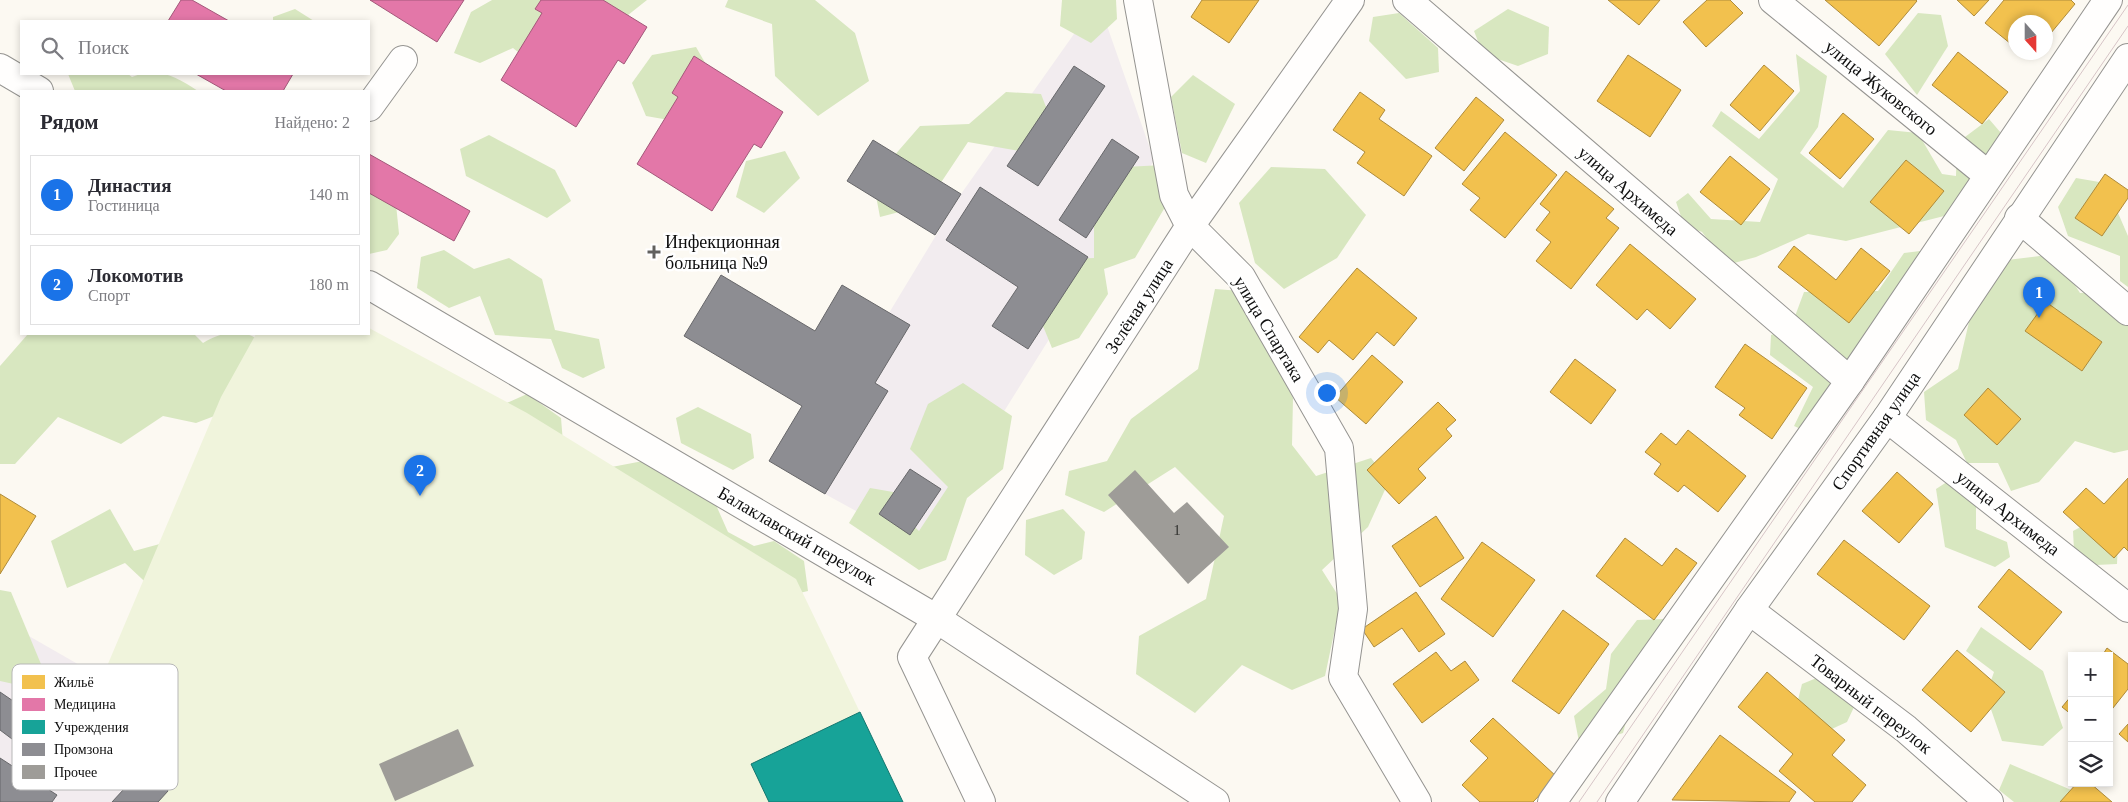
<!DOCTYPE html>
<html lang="ru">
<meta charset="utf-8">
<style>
:root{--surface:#fff;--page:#f7f7f7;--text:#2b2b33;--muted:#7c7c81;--line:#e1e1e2;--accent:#1a73e8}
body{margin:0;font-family:"Times New Roman",serif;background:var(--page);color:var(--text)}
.controls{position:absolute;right:15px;bottom:15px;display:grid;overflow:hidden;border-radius:0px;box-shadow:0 2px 8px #0003}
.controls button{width:45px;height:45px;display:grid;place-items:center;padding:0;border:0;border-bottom:1px solid var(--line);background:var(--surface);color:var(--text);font:25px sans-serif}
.compass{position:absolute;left:2008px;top:15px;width:45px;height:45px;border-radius:50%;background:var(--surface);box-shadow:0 2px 8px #0003;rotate:159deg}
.you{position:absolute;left:1326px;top:392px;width:18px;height:18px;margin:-12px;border:4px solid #fff;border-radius:50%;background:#1a73e8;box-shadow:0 0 0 8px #1a73e833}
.badge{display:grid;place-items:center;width:32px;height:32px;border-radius:50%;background:var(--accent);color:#fff;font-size:16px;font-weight:700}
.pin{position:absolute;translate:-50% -41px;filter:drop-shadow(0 1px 2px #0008)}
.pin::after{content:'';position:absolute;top:26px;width:18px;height:15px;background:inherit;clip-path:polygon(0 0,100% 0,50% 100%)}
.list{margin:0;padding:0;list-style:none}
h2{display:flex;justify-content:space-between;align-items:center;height:65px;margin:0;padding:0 20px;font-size:21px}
h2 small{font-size:16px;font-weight:400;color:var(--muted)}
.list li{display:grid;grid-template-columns:32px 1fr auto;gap:15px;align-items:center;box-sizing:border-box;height:80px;margin:0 10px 10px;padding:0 10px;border:1px solid var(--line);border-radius:0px}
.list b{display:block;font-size:19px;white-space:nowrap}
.list p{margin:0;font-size:16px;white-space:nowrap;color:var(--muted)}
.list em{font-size:16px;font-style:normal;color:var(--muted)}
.icon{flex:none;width:28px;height:28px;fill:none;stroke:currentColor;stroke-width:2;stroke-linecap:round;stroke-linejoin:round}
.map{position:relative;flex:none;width:2128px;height:802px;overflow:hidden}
.search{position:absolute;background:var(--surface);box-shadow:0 2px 8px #0003;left:20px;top:20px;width:350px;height:55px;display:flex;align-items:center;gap:12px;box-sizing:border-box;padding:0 18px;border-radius:0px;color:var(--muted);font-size:19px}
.panel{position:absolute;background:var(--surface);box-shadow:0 2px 8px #0003;left:20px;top:90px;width:350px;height:245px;border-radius:0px}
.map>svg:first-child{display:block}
.industrial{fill:#f2ecef}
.forest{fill:#d8e7c0}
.pitch{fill:#f0f4dc}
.homes{fill:#f2c14e;stroke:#ae8b3b}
.health{fill:#e377a8;stroke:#a3587a}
.public{fill:#17a398;stroke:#14766f}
.industry{fill:#8d8d92;stroke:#67676a}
.building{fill:#9e9c98}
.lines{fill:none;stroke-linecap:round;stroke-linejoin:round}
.minor-casing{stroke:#959491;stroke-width:30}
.minor{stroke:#fffefd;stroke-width:28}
.tram{stroke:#d7c5c7;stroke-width:1}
.poi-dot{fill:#61605e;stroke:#fff;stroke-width:2}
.labels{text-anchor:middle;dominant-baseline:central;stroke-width:5;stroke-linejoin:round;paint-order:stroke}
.number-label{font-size:15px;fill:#323230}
.street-label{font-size:18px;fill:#0e0e0e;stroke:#fff}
.poi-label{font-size:18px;fill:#0e0e0e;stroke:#fff;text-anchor:start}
.key{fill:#fff;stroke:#b7b7b7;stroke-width:1}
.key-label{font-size:14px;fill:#0e0e0e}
</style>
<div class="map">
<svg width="2128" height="802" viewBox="0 0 2128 802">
<rect width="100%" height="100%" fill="#fcf9f2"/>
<g class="industrial">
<path d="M 1098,0 L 1154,160 L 1101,256 L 920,546 L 825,494 L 888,391 L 875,383 L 910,325 L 889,313 L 961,194 Z"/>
<path d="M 15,628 L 102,678 L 168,791 L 158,802 L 0,802 L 0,650 Z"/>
</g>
<g class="forest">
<path d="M 492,0 L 647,0 L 618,23 L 539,69 L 513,48 L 480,63 L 454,53 L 471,12 Z"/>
<path d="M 728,0 L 815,0 L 855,33 L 869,81 L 818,116 L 775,76 L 772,24 L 725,7 Z"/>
<path d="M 1062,0 L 1116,0 L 1117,19 L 1091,43 L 1060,26 Z"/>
<path d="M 295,9 L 314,21 L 273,21 L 273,17 Z"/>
<path d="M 1508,9 L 1549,27 L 1548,54 L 1518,66 L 1483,54 L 1474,31 Z"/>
<path d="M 1399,13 L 1438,48 L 1439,72 L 1406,79 L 1369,41 L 1373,17 Z"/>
<path d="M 1918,13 L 1941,15 L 1948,46 L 1917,95 L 1885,54 Z"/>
<path d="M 696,47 L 719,87 L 703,126 L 646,116 L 632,83 L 652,55 Z"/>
<path d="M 1796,54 L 1827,76 L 1818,127 L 1800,153 L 1843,188 L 1888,130 L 1918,133 L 1942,174 L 1956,176 L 1957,143 L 1989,119 L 2001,133 L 1979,196 L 1948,215 L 1846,241 L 1808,234 L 1756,257 L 1727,265 L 1702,232 L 1684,225 L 1676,202 L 1688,193 L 1711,219 L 1760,222 L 1778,179 L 1712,126 L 1721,111 L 1759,139 L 1800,91 Z"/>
<path d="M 68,74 L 128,74 L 132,77 C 159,66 176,77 198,91 L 75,91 Z"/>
<path d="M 1193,75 L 1235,104 L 1206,163 L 1182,153 L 1171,97 Z"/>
<path d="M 1006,92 L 1041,94 L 1053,125 L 1030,153 L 968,142 L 926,205 L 880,217 L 873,180 L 920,126 L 969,124 Z"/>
<path d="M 489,135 L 555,170 L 571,201 L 547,218 L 466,176 L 460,149 Z"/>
<path d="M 785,151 L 800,178 L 764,213 L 736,197 L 746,161 Z"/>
<path d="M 1163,165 L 1171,197 L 1135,258 L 1104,269 L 1108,294 L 1079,338 L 1052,348 L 1036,309 L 1064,259 L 1094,258 L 1094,226 L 1125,167 Z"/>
<path d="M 1271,167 L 1325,169 L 1366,215 L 1337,258 L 1284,289 L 1255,263 L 1239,203 Z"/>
<path d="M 2076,178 L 2105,183 L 2128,236 L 2128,287 L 2120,281 L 2120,256 L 2068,236 L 2058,207 Z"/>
<path d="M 369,186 L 396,204 L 399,234 L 387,250 L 369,254 Z"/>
<path d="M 444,250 L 474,269 L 509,258 L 542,279 L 555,330 L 599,339 L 605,368 L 583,378 L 562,368 L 551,339 L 495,335 L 480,296 L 449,308 L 417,288 L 421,257 Z"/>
<path d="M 1920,251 L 1922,271 L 1821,438 L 1794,426 L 1813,387 L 1770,355 L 1771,335 L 1791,327 L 1804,292 L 1878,291 L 1904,253 Z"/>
<path d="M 2055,254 L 2080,293 L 2103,292 L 2128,315 L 2128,450 L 2114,453 L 2075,441 L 2039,482 L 2011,491 L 1998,463 L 1967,463 L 1956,440 L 1926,420 L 1924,392 L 1958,369 L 1969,322 L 1999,261 Z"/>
<path d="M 1215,289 L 1241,291 L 1293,398 L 1292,445 L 1316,476 L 1371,458 L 1389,481 L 1368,527 L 1322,570 L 1341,600 L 1325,676 L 1292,690 L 1242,665 L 1195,713 L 1136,674 L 1139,636 L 1206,599 L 1224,516 L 1175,467 L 1104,512 L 1065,495 L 1069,471 L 1107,461 L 1131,419 L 1198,369 Z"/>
<path d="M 28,334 L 194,334 L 203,343 C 221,332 242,328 261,341 L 225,412 L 196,423 L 163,416 L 121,444 L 58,417 L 15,464 L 0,464 L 0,366 Z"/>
<path d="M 963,383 L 1012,416 L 1003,469 L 967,498 L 946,560 L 919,570 L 849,523 L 870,488 L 899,493 L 903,516 L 919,531 L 948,487 L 910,449 L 928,404 Z"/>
<path d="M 527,394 L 561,418 L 564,455 L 596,470 L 643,461 L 716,505 L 728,532 L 754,546 L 774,541 L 804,561 L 808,591 L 774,599 L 707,556 L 670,508 L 635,494 L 579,509 L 545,498 L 521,465 L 519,442 L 501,429 L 500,406 Z"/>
<path d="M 698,407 L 751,434 L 754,458 L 733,470 L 681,443 L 676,418 Z"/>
<path d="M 1953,478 L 1976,495 L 1976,529 L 2007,542 L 2010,557 L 1995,567 L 1945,547 L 1936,489 Z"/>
<path d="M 110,509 L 134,551 L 189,536 L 174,609 L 125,563 L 67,588 L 51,541 Z"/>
<path d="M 1063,509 L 1085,532 L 1082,559 L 1054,575 L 1025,555 L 1026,520 Z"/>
<path d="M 2096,519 L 2118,541 L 2117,564 L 2096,565 L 2074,550 L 2073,531 Z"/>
<path d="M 0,590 L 11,592 L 43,669 L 23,686 L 0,681 Z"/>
<path d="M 1664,619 L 1673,649 L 1635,689 L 1623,733 L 1580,747 L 1574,716 L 1606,689 L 1611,654 L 1637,620 Z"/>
<path d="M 1981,627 L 2043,671 L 2063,728 L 2043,746 L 2002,741 L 1986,695 L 1994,672 L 1966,651 Z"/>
<path d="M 1836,670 L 1861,692 L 1847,722 L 1823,733 L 1795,712 L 1802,684 Z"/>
<path d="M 2010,764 L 2076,792 L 2078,802 L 2014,802 L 1999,790 Z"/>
</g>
<path class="pitch" d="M 369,328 L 527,413 L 796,579 L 903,802 L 158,802 L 168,790 L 102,678 L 221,397 L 256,334 L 369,334 Z"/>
<g class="homes">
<path d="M 1202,0 L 1259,0 L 1229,43 L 1191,17 Z"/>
<path d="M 1608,0 L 1660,0 L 1639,25 Z"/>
<path d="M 1707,0 L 1730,0 L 1743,13 L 1706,47 L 1683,22 Z"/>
<path d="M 1825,0 L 1916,0 L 1917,1 L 1879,46 Z"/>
<path d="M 1957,0 L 1989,0 L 1974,16 Z"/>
<path d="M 2004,0 L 2071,0 L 2075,4 L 2046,39 L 2046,22 L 2016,22 L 2016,48 L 1985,23 Z"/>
<path d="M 1958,52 L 2008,92 L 1982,124 L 1932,85 Z"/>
<path d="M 1628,55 L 1681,90 L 1650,137 L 1597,101 Z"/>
<path d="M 1764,65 L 1794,91 L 1760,131 L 1730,105 Z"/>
<path d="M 1360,92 L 1385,110 L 1379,119 L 1432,156 L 1404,196 L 1357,163 L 1365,152 L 1333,130 Z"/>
<path d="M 1476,97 L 1504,120 L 1464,171 L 1435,148 Z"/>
<path d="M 1843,113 L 1874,139 L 1840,179 L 1809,153 Z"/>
<path d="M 1505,132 L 1557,175 L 1505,238 L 1470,210 L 1480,198 L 1462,184 Z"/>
<path d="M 1730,156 L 1770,189 L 1741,225 L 1700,192 Z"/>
<path d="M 1906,160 L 1944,191 L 1909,234 L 1870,202 Z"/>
<path d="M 1566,171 L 1614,209 L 1606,218 L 1619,228 L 1571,289 L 1536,261 L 1551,242 L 1536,230 L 1550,212 L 1540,204 Z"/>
<path d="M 2105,174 L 2128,190 L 2128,198 L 2102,236 L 2075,218 Z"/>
<path d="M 1630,244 L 1696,299 L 1670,329 L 1647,309 L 1637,320 L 1596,285 Z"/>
<path d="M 1794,246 L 1836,280 L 1861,248 L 1890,271 L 1849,323 L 1778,267 Z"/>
<path d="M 1357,268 L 1417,318 L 1394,346 L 1377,332 L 1353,360 L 1329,340 L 1318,353 L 1299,337 Z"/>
<path d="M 2046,302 L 2102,342 L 2082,371 L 2025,331 Z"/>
<path d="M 1745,344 L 1807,388 L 1772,439 L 1739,415 L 1745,408 L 1715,387 Z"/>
<path d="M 1372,355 L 1403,382 L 1366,424 L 1335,397 Z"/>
<path d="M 1575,359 L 1616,390 L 1591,424 L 1550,392 Z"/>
<path d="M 1988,388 L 2021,419 L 1997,445 L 1964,415 Z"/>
<path d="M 1438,402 L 1456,420 L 1446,429 L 1452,436 L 1418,469 L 1426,478 L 1399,504 L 1367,470 Z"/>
<path d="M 1688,430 L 1746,476 L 1718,512 L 1684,485 L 1678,492 L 1654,474 L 1661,464 L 1645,452 L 1661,433 L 1676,445 Z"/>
<path d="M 1897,472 L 1933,504 L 1899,543 L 1862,511 Z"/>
<path d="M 2128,478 L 2128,551 L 2124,547 L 2114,558 L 2063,512 L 2086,488 L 2104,504 Z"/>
<path d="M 0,494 L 36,516 L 0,574 Z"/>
<path d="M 1436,516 L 1464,558 L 1420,587 L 1392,546 Z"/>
<path d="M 1625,538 L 1662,566 L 1676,548 L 1697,563 L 1654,620 L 1596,576 Z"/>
<path d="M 1844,540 L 1930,606 L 1904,640 L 1817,574 Z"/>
<path d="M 1482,542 L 1535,580 L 1493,637 L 1441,599 Z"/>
<path d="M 2009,569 L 2062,612 L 2030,650 L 1978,607 Z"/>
<path d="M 1416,592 L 1445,634 L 1419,652 L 1402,628 L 1374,647 L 1362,629 Z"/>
<path d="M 1563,610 L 1609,644 L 1559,714 L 1512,681 Z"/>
<path d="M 2107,648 L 2128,664 L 2128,689 L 2109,713 L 2109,656 L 2102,656 Z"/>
<path d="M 1957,650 L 2005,692 L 1971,732 L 1922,690 Z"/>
<path d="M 1436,652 L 1451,671 L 1465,661 L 1479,680 L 1422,723 L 1393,684 Z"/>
<path d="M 1767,672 L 1845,740 L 1832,755 L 1866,785 L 1852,802 L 1815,802 L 1779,771 L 1793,754 L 1738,707 Z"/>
<path d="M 2072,695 L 2072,715 L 2062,707 Z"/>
<path d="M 1493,718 L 1557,777 L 1533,802 L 1480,802 L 1462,785 L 1488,758 L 1470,741 Z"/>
<path d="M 2128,724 L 2128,742 L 2119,734 Z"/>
<path d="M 1720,735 L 1796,792 L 1789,802 L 1672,800 Z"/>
<path d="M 2077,783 L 2090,783 L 2112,802 L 2060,802 Z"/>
</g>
<g class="health">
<path d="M 181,0 L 192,0 L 229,21 L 168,21 Z"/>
<path d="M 370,0 L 464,0 L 437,42 Z"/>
<path d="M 541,0 L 603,0 L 647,27 L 624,64 L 618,60 L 576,127 L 501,80 L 542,13 L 535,9 Z"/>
<path d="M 694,56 L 783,112 L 761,148 L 754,144 L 712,211 L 637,164 L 678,97 L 672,93 Z"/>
<path d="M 196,74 L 293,74 L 283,91 L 226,91 Z"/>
<path d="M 369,154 L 470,211 L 454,241 L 369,193 Z"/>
</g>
<path class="public" d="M 860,712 L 903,802 L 769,802 L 751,764 Z"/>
<g class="industry">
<path d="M 1074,66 L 1105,86 L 1038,186 L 1007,166 Z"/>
<path d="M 1112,139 L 1139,157 L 1086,238 L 1059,220 Z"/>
<path d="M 873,140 L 961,194 L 935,235 L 847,181 Z"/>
<path d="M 980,187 L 1088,257 L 1028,349 L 992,326 L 1018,287 L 946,240 Z"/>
<path d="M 721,275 L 815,331 L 842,285 L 910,325 L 875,383 L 888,391 L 825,494 L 769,461 L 802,406 L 684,336 Z"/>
<path d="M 910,469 L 941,489 L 910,535 L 879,514 Z"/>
<path d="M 102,678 L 168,791 L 158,802 L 112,802 L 124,789 L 67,698 Z"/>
<path d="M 0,692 L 38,718 L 20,745 L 0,730 Z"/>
<path d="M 0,758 L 57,795 L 52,802 L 0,802 Z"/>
</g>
<g class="building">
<path d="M 1135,470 L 1174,513 L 1187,502 L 1229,547 L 1188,584 L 1108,495 Z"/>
<path d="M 458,729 L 474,766 L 395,801 L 379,764 Z"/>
</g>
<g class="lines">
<g class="minor-casing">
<g id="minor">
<path d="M 1138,0 L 1174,195 L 1190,226 L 1241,277 L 1339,448 L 1353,609 L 1343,677 L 1417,802"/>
<path d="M 1407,0 L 1850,381"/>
<path d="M 1773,0 L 1988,175"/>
<path d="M 0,68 L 39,91"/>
<path d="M 369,107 L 403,60"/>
<path d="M 2019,218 L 2128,311"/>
<path d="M 369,285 L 937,619 L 1215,802"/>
<path d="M 1887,418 L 2128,608"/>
<path d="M 1749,610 L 1906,729 L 1989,802"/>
<path d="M 981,802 L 912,657 L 1190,226 L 1350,0"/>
<path d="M 1552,802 L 1850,381 L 2108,0"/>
<path d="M 1620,802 L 1749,610 L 1887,418 L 2128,58"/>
</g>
</g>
<use href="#minor" class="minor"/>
<g class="tram">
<path d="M 1579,802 L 2128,5"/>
<path d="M 1597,802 L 2128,26"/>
</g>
</g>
<path class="poi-dot" d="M651.5 244.5h5v5h5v5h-5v5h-5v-5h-5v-5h5z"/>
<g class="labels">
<g class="number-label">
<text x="1177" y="530">1</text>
</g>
<g class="street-label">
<text transform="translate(1881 88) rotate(39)">улица Жуковского</text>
<text transform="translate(1628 191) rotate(41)">улица Архимеда</text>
<text transform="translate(1139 306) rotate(-57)">Зелёная улица</text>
<text transform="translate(1269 329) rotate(59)">улица Спартака</text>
<text transform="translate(1876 431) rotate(-55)">Спортивная улица</text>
<text transform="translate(2008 513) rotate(38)">улица Архимеда</text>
<text transform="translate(797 536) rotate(30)">Балаклавский переулок</text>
<text transform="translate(1871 704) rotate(38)">Товарный переулок</text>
</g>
<g class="poi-label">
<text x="665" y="242">Инфекционная<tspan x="665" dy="21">больница №9</tspan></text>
</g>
</g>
<rect x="12" y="664" width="166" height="126" rx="8" class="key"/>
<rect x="22" y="675" width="23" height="14" fill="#f2c14e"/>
<rect x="22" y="698" width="23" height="13" fill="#e377a8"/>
<rect x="22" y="720" width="23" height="14" fill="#17a398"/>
<rect x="22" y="743" width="23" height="13" fill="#8d8d92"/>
<rect x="22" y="765" width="23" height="14" fill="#9e9c98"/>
<g class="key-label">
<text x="54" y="687">Жильё</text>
<text x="54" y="709">Медицина</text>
<text x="54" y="732">Учреждения</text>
<text x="54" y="754">Промзона</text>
<text x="54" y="777">Прочее</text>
</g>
</svg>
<div class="controls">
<button>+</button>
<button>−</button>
<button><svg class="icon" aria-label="layers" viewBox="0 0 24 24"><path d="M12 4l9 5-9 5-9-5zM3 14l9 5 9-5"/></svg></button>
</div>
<svg class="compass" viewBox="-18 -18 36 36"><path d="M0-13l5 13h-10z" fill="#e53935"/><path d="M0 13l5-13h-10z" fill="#7c7c81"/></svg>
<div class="you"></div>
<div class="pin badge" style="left:2039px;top:318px">1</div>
<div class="pin badge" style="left:420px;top:496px">2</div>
<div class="search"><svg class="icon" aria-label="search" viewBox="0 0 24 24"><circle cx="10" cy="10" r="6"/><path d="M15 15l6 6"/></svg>Поиск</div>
<section class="panel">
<h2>Рядом<small>Найдено: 2</small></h2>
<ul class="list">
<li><span class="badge">1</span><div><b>Династия</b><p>Гостиница</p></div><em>140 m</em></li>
<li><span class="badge">2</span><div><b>Локомотив</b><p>Спорт</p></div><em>180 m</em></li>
</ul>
</section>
</div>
